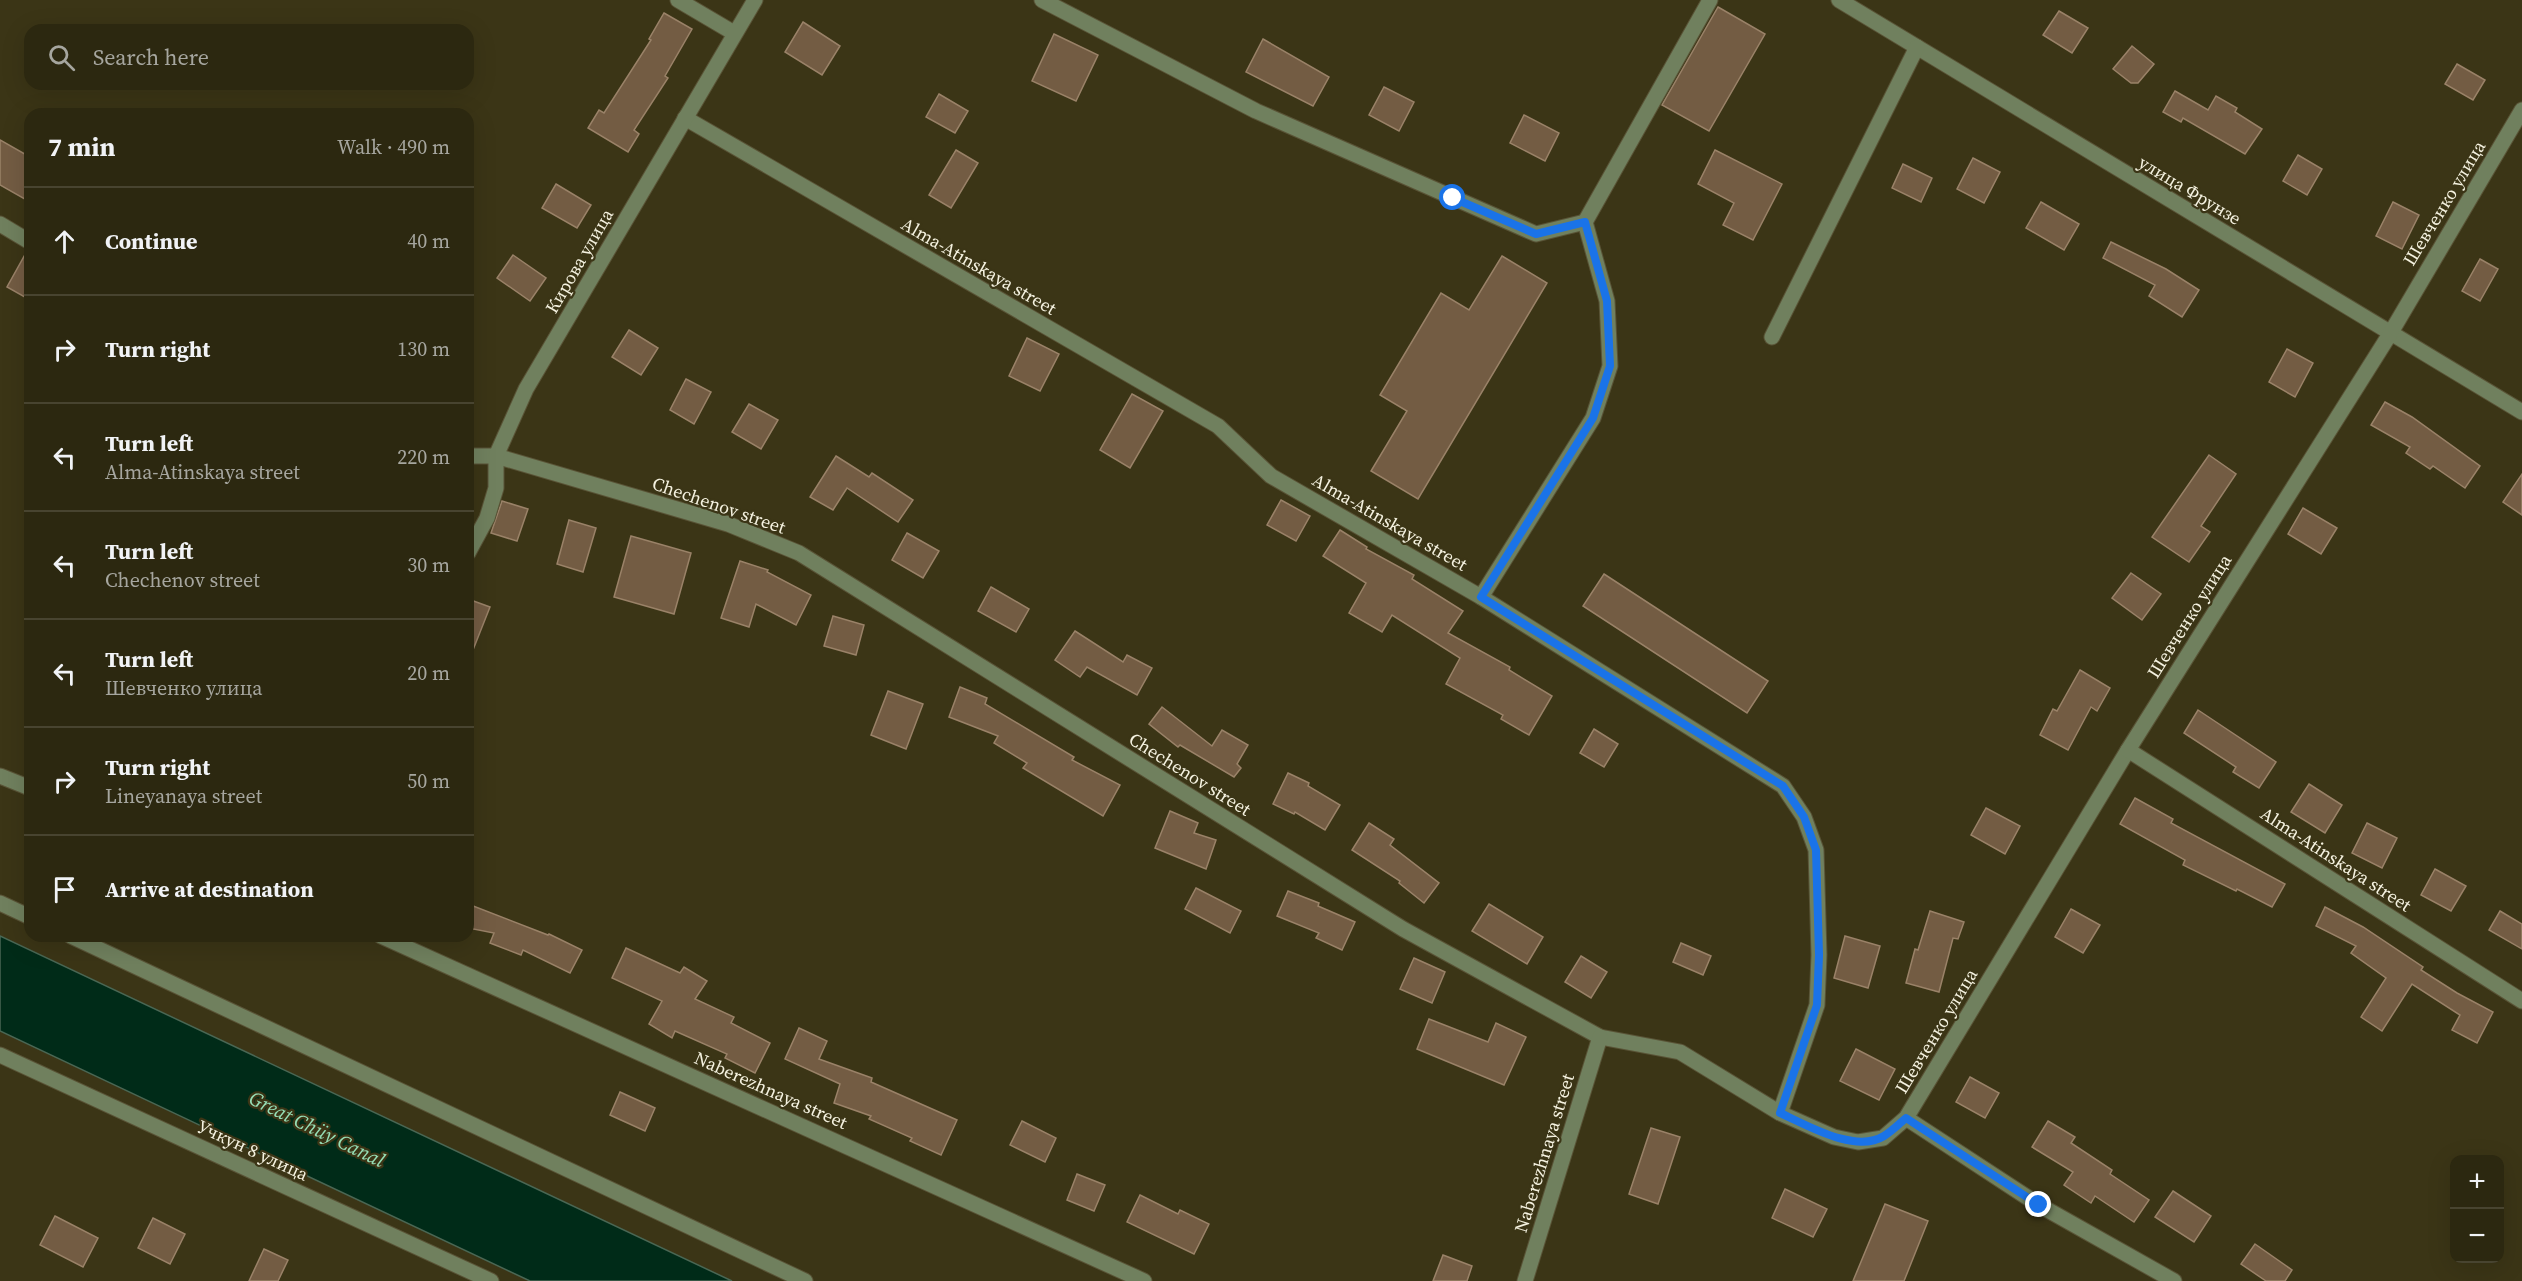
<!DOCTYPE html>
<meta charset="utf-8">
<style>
:root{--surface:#2c2810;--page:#38341e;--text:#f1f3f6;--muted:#a6a69f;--line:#484430}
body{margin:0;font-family:"Source Serif 4",serif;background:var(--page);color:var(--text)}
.controls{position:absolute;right:18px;bottom:18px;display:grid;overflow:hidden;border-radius:12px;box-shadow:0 6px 24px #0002}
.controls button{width:54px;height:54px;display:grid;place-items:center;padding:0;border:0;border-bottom:2px solid var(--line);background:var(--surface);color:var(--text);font:30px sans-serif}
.stop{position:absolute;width:18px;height:18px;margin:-14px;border:4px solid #1a73e8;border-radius:50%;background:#fff}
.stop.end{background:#1a73e8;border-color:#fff;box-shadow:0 2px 6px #0008}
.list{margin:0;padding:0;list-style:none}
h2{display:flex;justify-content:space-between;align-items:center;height:78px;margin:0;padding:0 24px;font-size:26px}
h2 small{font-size:20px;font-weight:400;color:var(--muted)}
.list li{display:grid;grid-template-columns:39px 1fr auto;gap:18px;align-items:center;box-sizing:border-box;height:108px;padding:0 24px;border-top:2px solid var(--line)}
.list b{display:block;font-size:22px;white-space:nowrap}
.list p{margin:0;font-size:20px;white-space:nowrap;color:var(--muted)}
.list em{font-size:20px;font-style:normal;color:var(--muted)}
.icon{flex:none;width:33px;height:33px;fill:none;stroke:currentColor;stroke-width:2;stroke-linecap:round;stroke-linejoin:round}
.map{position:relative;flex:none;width:2522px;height:1281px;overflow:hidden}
.search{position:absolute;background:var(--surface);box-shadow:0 6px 24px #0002;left:24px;top:24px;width:450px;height:66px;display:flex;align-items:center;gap:15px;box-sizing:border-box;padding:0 21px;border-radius:18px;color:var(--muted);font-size:22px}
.panel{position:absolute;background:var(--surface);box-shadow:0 6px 24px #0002;left:24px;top:108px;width:450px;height:834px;border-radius:18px}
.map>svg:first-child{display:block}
.water{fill:#002b18;stroke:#4a6754;stroke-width:1.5}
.building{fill:#735c43;stroke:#9a8268;stroke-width:1.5}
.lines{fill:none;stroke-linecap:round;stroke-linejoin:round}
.minor-casing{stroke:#595336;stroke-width:17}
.minor{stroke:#70805e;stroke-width:15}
.route{stroke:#1a73e8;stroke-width:8}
.labels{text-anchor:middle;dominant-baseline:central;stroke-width:4.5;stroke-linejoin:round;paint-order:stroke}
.street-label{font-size:18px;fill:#f5f2e0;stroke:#3b3516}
.water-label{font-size:20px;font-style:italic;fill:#96deb6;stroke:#3b3516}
</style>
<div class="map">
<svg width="2522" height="1281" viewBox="0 0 2522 1281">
<rect width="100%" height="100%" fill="#3b3516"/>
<path class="water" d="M 0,936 L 732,1281 L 530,1281 L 0,1031 Z"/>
<g class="building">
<path d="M 1718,7 L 1765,34 L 1709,131 L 1662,105 Z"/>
<path d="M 2059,11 L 2088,28 L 2072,53 L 2043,35 Z"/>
<path d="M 664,13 L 692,29 L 665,76 L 668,78 L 634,130 L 639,134 L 628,152 L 588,128 L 599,110 L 604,113 L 651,40 L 649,39 Z"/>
<path d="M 803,22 L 840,46 L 822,75 L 785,52 Z"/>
<path d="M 1054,34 L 1098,55 L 1076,101 L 1032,81 Z"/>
<path d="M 1263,39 L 1329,77 L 1313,106 L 1246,72 Z"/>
<path d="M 2132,46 L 2154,64 L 2138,83 L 2131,83 L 2113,69 Z"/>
<path d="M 2457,64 L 2485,80 L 2473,100 L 2445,84 Z"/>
<path d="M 1384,87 L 1414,102 L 1399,131 L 1369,115 Z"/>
<path d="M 2175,91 L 2208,110 L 2216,96 L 2237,108 L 2235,112 L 2262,129 L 2245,154 L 2183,118 L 2181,122 L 2163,112 Z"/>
<path d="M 939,94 L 968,111 L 955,133 L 926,117 Z"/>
<path d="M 1524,115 L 1559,133 L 1545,161 L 1510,143 Z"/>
<path d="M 0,140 L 30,157 L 30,202 L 0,185 Z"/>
<path d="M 956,150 L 978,163 L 951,208 L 929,195 Z"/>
<path d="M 1715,150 L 1782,184 L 1753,240 L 1723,225 L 1734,203 L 1698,184 Z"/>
<path d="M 2298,155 L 2322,169 L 2307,195 L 2283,181 Z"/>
<path d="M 1973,158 L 2000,172 L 1984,203 L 1957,189 Z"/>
<path d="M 1903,164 L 1932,178 L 1921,202 L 1892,188 Z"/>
<path d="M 556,184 L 591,205 L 577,228 L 542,208 Z"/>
<path d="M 2041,202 L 2079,224 L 2064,250 L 2026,228 Z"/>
<path d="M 2393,202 L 2419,215 L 2402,249 L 2376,236 Z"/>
<path d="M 2111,242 L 2166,269 L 2199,290 L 2182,317 L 2149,296 L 2155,285 L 2103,258 Z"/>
<path d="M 27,251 L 30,252 L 30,300 L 7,287 Z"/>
<path d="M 513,255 L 546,278 L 530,301 L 497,278 Z"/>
<path d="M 1502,256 L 1547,283 L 1418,499 L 1371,471 L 1407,411 L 1380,395 L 1441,293 L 1469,310 Z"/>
<path d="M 2480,259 L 2498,269 L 2480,301 L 2462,291 Z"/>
<path d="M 629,330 L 658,348 L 641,375 L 612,357 Z"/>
<path d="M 1027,338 L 1059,354 L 1040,391 L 1009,376 Z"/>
<path d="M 2287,349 L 2313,363 L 2295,397 L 2269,382 Z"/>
<path d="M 686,379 L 711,392 L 694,424 L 670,410 Z"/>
<path d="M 1132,394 L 1163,411 L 1130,468 L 1100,450 Z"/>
<path d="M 2385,402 L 2412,417 L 2480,466 L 2465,488 L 2433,466 L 2430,469 L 2406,453 L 2410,447 L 2371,425 Z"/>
<path d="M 749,404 L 778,420 L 761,449 L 732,432 Z"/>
<path d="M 2209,455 L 2236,474 L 2201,526 L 2210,532 L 2189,562 L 2152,537 Z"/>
<path d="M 836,456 L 869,477 L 872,473 L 913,500 L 898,522 L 847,488 L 833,510 L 810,497 Z"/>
<path d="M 2522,474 L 2522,515 L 2503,502 Z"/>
<path d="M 1281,500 L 1310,516 L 1296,541 L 1267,525 Z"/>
<path d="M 502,501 L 528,509 L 517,541 L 491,533 Z"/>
<path d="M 2303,508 L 2337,528 L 2321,554 L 2288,534 Z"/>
<path d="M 569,520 L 596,528 L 583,572 L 557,564 Z"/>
<path d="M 1340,530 L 1367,547 L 1366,549 L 1414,575 L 1412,579 L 1463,611 L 1448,633 L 1510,667 L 1509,670 L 1552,696 L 1529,735 L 1501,719 L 1503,715 L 1446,684 L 1460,658 L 1392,615 L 1382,632 L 1349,613 L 1366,583 L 1323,556 Z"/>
<path d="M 907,533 L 939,551 L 923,578 L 892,560 Z"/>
<path d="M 631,536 L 691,553 L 674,614 L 614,597 Z"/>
<path d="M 740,561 L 768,570 L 767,572 L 811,595 L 796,625 L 756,604 L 749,627 L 721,618 Z"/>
<path d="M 2131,573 L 2161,594 L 2142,620 L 2112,598 Z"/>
<path d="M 1604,574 L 1768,681 L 1747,713 L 1583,606 Z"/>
<path d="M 991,587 L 1029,609 L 1016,632 L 978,611 Z"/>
<path d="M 468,599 L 490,607 L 469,660 L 468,660 Z"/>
<path d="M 833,616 L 864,625 L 856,655 L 824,646 Z"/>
<path d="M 1075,631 L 1123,662 L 1127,655 L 1152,668 L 1137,695 L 1087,667 L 1080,677 L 1055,660 Z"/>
<path d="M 2080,670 L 2110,688 L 2097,711 L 2091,707 L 2068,750 L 2040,735 L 2053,709 L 2057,711 Z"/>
<path d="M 960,687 L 987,698 L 985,704 L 1074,757 L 1072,760 L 1120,785 L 1103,816 L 1023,768 L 1027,763 L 994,743 L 998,736 L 949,717 Z"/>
<path d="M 888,691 L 923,704 L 906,749 L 871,735 Z"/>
<path d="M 1162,707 L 1212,746 L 1222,730 L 1248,745 L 1237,764 L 1241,768 L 1234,777 L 1180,745 L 1178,747 L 1149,724 Z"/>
<path d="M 2198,710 L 2276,762 L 2259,788 L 2233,772 L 2236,767 L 2184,733 Z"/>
<path d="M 1594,729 L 1618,744 L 1604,767 L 1580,753 Z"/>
<path d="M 1288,773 L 1309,783 L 1308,786 L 1340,805 L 1325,830 L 1295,812 L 1294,814 L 1273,804 Z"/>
<path d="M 2309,784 L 2342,805 L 2325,833 L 2291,812 Z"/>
<path d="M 2135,798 L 2173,819 L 2171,823 L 2285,884 L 2272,907 L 2237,889 L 2236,891 L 2183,865 L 2185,860 L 2120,824 Z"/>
<path d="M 1986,808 L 2020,826 L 2005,854 L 1971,835 Z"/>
<path d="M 1170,811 L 1198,823 L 1194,833 L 1216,840 L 1206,869 L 1155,848 Z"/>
<path d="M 1369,823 L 1394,839 L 1390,845 L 1439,883 L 1424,903 L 1399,883 L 1400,881 L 1352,850 Z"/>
<path d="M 2367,823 L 2397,838 L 2382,868 L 2352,853 Z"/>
<path d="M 2435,869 L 2466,886 L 2451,911 L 2421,895 Z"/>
<path d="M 1196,888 L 1241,911 L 1230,933 L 1185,909 Z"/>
<path d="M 1288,891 L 1319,903 L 1318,906 L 1355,922 L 1342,950 L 1316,938 L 1319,933 L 1277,916 Z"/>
<path d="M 468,904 L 548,935 L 549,934 L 582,950 L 570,973 L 523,950 L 521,955 L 490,943 L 494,933 L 468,928 Z"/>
<path d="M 1489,904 L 1543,937 L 1527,964 L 1472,931 Z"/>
<path d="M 2325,907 L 2363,927 L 2423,967 L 2421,970 L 2457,993 L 2493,1012 L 2477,1043 L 2452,1030 L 2460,1015 L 2412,984 L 2382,1031 L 2361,1017 L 2386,978 L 2351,953 L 2356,946 L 2316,926 Z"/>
<path d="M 2071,909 L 2100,925 L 2083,953 L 2055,937 Z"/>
<path d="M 1930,911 L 1964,922 L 1958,939 L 1953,938 L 1939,992 L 1906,983 L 1915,949 L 1918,950 Z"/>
<path d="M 2500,911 L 2522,924 L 2522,949 L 2489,930 Z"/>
<path d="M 1845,936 L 1880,946 L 1868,988 L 1834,978 Z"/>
<path d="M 1681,943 L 1711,956 L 1703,975 L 1673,962 Z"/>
<path d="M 626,948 L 680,973 L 684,967 L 707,981 L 695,999 L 734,1017 L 731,1023 L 770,1043 L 755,1073 L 725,1058 L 727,1054 L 675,1031 L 672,1038 L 649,1024 L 662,1001 L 612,978 Z"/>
<path d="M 1581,956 L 1607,972 L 1591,998 L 1565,982 Z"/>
<path d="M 1414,958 L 1445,972 L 1432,1003 L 1400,989 Z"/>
<path d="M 1429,1019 L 1488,1042 L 1496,1023 L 1526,1037 L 1504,1085 L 1417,1049 Z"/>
<path d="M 799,1028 L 827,1041 L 819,1059 L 872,1078 L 871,1082 L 957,1120 L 941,1155 L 910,1141 L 912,1138 L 869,1119 L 871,1116 L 834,1103 L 840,1084 L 785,1059 Z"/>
<path d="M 1856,1049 L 1895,1069 L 1879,1100 L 1840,1081 Z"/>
<path d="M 1970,1077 L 1999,1093 L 1985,1118 L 1956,1102 Z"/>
<path d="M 620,1092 L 655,1108 L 645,1131 L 610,1115 Z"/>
<path d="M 1022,1121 L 1056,1138 L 1045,1162 L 1010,1145 Z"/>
<path d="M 2048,1121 L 2075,1137 L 2071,1143 L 2112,1170 L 2110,1174 L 2149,1200 L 2134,1222 L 2095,1196 L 2091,1203 L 2064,1185 L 2073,1172 L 2032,1147 Z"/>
<path d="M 1651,1128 L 1680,1137 L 1658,1204 L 1629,1194 Z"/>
<path d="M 1077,1174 L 1105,1185 L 1094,1211 L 1067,1200 Z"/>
<path d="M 1785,1189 L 1827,1209 L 1813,1237 L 1772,1218 Z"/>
<path d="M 2173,1191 L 2211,1216 L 2194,1242 L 2155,1217 Z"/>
<path d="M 1140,1195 L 1178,1214 L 1180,1210 L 1209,1224 L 1194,1254 L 1127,1222 Z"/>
<path d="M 1885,1204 L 1928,1221 L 1904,1281 L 1853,1281 Z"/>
<path d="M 55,1216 L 98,1238 L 83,1267 L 40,1245 Z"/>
<path d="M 153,1218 L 185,1234 L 170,1264 L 138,1248 Z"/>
<path d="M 2255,1244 L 2292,1270 L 2285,1281 L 2266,1281 L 2241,1264 Z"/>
<path d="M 264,1249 L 288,1260 L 278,1281 L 249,1281 Z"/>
<path d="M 1443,1255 L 1472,1266 L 1467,1281 L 1433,1281 Z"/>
</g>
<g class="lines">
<g class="minor-casing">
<g id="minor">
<path d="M 678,0 L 734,33"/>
<path d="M 1042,0 L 1256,111 L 1536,234 L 1585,222"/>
<path d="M 1839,0 L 2522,412"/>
<path d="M 685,118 L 1218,426 L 1271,476 L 1481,597 L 1783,786 L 1804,817 L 1816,850 L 1819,955 L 1817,1005 L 1780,1113"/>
<path d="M 0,224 L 30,242"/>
<path d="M 1772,337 L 1917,47"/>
<path d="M 468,456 L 496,456 L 728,524 L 799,553 L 1403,929 L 1600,1037 L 1680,1052 L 1780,1113 L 1834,1137 L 1858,1142 L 1883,1138 L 1906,1118 L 2128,750 L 2390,334 L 2522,110"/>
<path d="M 468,553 L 487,518 L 496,488 L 496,456 L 526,389 L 755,0"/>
<path d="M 1481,597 L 1593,418 L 1610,366 L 1607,301 L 1585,222 L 1710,0"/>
<path d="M 2128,750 L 2522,1001"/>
<path d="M 0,776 L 30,788"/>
<path d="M 0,903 L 30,917"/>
<path d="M 71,936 L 805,1281"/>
<path d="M 381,936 L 1144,1281"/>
<path d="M 0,1055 L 491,1281"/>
<path d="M 1906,1118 L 2039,1205 L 2174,1281"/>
<path d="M 1525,1281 L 1600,1037"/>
</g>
</g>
<use href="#minor" class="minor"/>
</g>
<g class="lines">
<path class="route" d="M 1453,198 L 1536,234 L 1585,222 L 1607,301 L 1610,366 L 1593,418 L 1481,597 L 1783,786 L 1804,817 L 1816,850 L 1819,955 L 1817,1005 L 1780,1113 C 1807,1125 1855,1154 1884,1136 C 1892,1131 1899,1124 1906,1118 L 2039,1205"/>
</g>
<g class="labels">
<g class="street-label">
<text transform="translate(2190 190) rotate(31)">улица Фрунзе</text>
<text transform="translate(2444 203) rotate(-59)">Шевченко улица</text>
<text transform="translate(579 261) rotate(-60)">Кирова улица</text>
<text transform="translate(979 266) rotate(30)">Alma-Atinskaya street</text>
<text transform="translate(719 505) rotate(19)">Chechenov street</text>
<text transform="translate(1390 522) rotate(30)">Alma-Atinskaya street</text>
<text transform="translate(2189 616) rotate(-58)">Шевченко улица</text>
<text transform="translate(1190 774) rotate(32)">Chechenov street</text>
<text transform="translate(2336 859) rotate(33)">Alma-Atinskaya street</text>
<text transform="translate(1936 1031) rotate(-59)">Шевченко улица</text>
<text transform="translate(771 1090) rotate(24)">Naberezhnaya street</text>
<text transform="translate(253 1150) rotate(25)">Учкун 8 улица</text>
<text transform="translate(1544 1153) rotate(-73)">Naberezhnaya street</text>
</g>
<g class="water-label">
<text transform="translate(317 1129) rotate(26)">Great Chüy Canal</text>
</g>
</g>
</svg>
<div class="controls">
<button>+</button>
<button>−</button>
</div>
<div class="stop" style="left:1453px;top:198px"></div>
<div class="stop end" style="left:2039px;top:1205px"></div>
<div class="search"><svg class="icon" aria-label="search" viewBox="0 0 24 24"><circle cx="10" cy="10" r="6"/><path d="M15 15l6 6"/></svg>Search here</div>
<section class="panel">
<h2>7 min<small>Walk · 490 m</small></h2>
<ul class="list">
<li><svg class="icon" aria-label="ahead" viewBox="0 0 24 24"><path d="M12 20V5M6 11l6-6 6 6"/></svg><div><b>Continue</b></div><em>40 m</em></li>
<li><svg class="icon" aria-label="right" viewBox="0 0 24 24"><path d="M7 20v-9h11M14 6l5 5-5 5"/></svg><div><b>Turn right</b></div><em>130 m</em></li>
<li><svg class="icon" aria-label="left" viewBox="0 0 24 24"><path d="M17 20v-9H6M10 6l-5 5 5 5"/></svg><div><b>Turn left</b><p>Alma-Atinskaya street</p></div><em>220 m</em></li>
<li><svg class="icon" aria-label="left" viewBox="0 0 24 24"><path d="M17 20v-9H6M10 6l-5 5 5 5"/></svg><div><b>Turn left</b><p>Chechenov street</p></div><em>30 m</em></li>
<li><svg class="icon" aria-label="left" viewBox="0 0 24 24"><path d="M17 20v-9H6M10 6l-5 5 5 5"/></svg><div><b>Turn left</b><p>Шевченко улица</p></div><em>20 m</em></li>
<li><svg class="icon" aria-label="right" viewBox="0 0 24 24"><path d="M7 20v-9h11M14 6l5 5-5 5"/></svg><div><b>Turn right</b><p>Lineyanaya street</p></div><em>50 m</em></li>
<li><svg class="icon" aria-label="arrive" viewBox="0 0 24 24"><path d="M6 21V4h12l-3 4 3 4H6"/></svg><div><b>Arrive at destination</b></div></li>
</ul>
</section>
</div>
